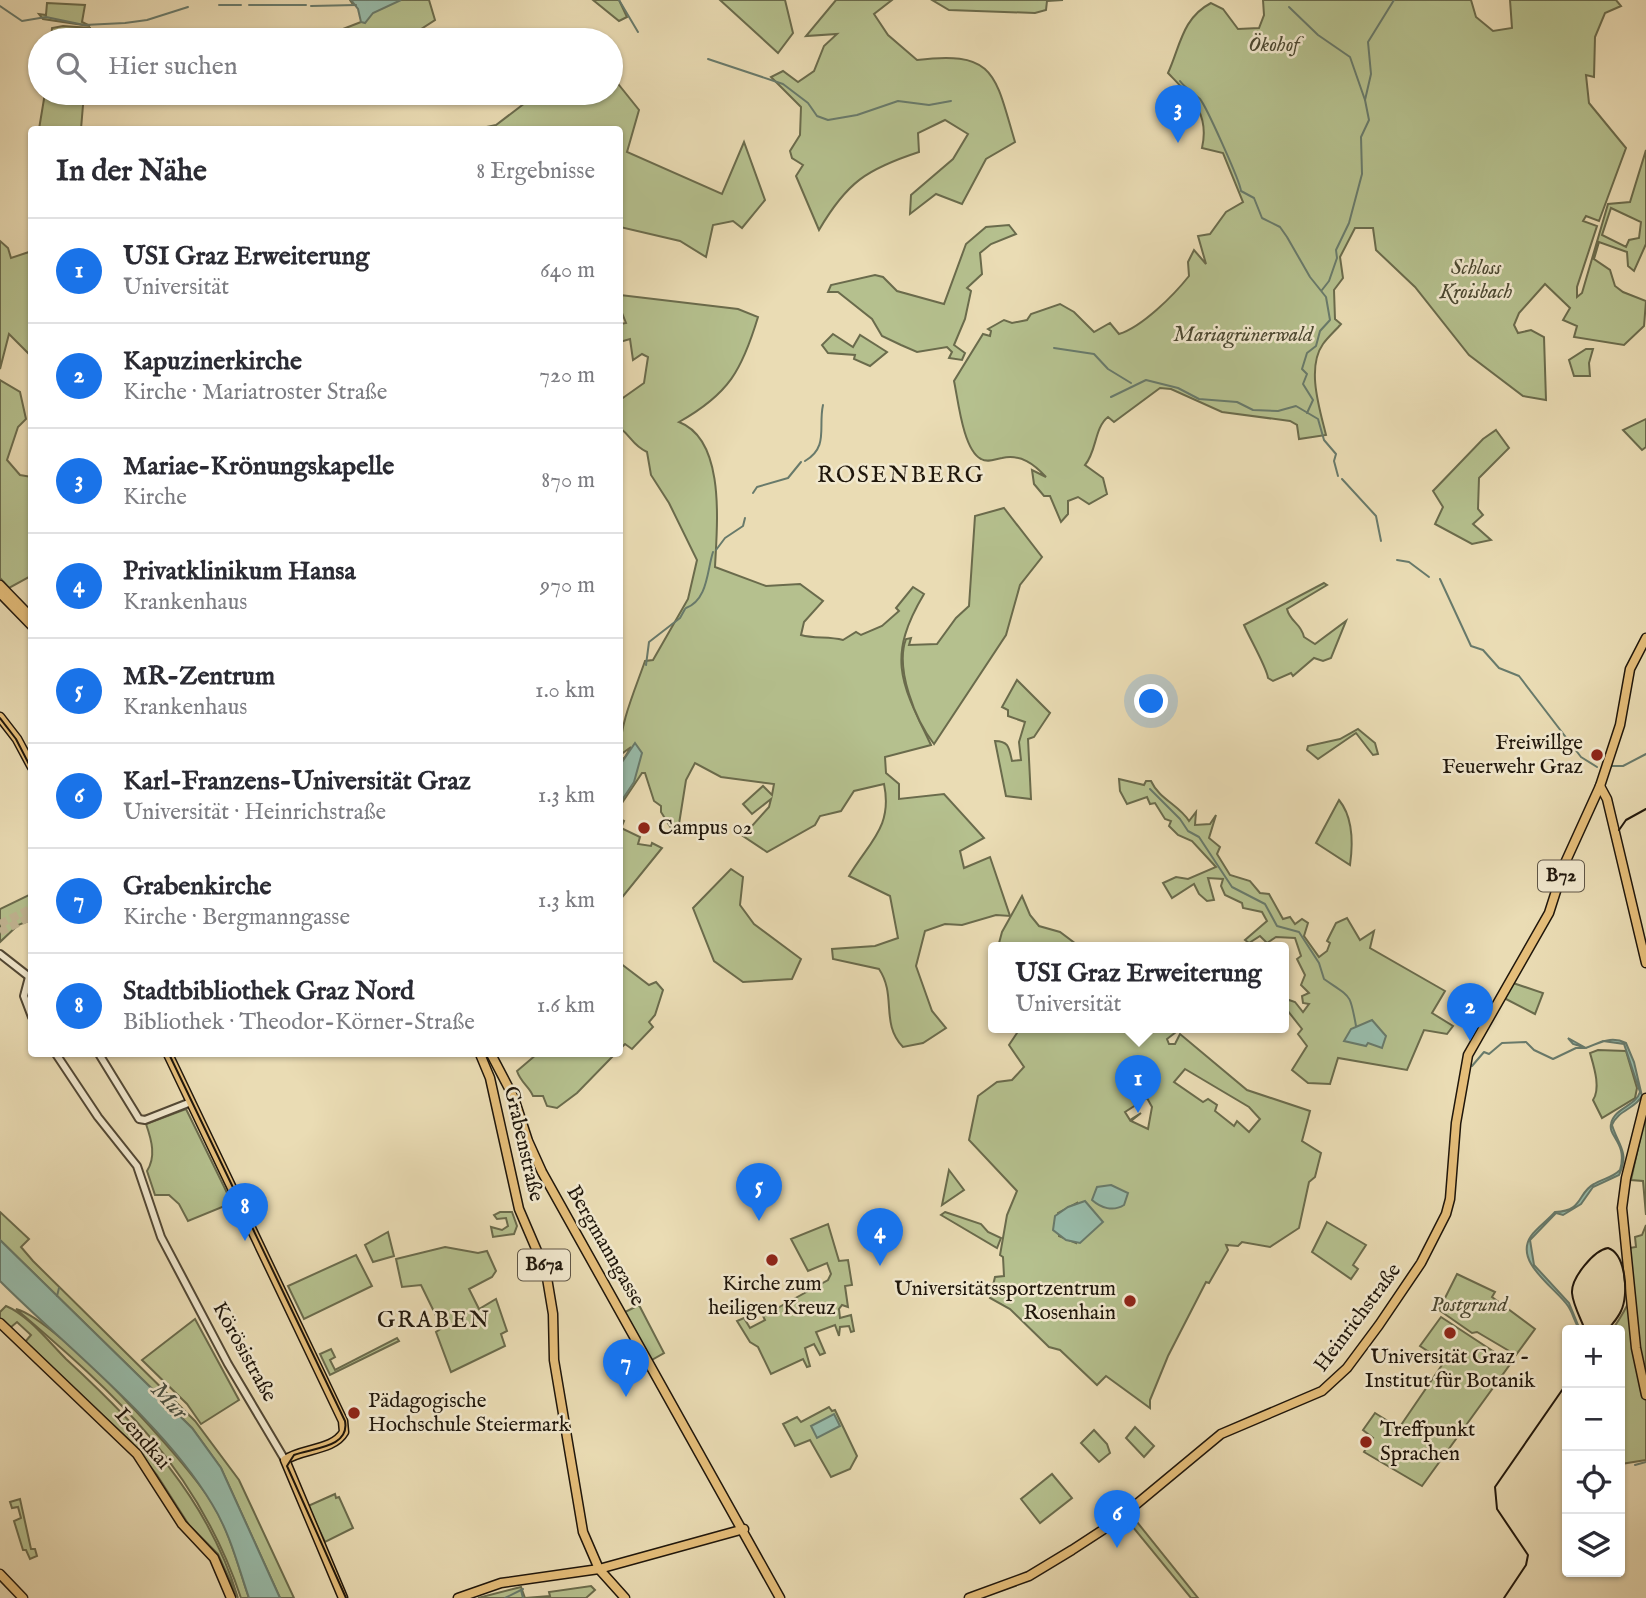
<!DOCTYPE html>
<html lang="de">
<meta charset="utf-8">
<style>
:root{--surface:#fff;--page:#f2f2f3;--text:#2b2b33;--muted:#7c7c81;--line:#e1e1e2;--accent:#1a73e8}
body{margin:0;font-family:"IM FELL English",serif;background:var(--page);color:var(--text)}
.controls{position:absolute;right:21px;bottom:21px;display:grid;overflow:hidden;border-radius:7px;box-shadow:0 2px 5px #0004}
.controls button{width:63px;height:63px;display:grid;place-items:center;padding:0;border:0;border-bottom:2px solid var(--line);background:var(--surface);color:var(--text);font:35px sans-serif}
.you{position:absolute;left:1152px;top:702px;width:24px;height:24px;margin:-18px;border:5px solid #fff;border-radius:50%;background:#1a73e8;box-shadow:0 0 0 10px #1a73e833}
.badge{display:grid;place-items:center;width:46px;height:46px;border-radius:50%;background:var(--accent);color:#fff;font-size:23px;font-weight:700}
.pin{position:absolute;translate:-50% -58px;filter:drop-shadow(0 2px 4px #0008)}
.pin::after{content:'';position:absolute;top:37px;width:24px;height:21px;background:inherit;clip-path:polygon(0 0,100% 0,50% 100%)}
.popup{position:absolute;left:988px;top:942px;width:301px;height:91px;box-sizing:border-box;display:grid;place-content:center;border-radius:7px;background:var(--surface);filter:drop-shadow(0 2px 5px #0005);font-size:23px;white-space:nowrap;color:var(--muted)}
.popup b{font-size:26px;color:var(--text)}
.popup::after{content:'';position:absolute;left:50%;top:100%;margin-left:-14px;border:14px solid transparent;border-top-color:var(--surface)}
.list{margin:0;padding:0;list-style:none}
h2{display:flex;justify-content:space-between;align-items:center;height:91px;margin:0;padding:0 28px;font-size:30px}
h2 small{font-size:23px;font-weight:400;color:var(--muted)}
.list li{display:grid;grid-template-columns:46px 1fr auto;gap:21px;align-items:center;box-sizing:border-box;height:105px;padding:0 28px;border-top:2px solid var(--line)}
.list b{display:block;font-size:26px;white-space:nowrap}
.list p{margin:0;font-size:23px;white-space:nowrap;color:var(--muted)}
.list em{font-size:23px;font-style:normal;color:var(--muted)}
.icon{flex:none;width:38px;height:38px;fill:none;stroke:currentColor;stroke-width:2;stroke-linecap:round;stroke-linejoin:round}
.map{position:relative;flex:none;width:1646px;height:1598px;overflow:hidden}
.search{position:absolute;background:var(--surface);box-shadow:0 2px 5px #0004;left:28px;top:28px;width:595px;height:77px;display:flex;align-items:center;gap:18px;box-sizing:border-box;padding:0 24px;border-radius:38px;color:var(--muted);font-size:26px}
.panel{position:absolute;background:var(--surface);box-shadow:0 2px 5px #0004;left:28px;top:126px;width:595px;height:931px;border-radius:7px}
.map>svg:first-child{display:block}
.green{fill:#b5c08e;stroke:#6a6b4c;stroke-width:2;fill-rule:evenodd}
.water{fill:#98bcab;stroke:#687a6b;stroke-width:2}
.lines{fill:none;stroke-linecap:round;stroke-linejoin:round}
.stream{stroke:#687a6b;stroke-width:2}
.major-tunnel{stroke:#c1b492;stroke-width:8;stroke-dasharray:8 4;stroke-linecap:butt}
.minor-casing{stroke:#524835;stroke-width:10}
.major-casing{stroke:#1f160b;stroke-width:11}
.minor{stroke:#f1e8ce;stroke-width:6}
.major{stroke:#e5be7a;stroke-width:8}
.tram{stroke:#1f160b;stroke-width:2}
.poi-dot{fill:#8f2418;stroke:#f1e8ce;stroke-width:2.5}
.labels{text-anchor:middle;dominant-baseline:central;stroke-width:5;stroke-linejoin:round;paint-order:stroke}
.shield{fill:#f1e8ce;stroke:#5e5546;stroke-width:2}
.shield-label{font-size:19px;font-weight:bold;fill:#1f160b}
.park-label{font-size:21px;font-style:italic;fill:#4c4932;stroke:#f1e8ce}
.poi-label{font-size:21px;fill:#1f160b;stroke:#f1e8ce;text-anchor:start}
.street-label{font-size:21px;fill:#1f160b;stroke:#f1e8ce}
.neighbourhood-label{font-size:23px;letter-spacing:2px;fill:#1f160b;stroke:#f1e8ce}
.water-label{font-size:23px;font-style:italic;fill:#495043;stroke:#f1e8ce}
</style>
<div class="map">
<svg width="1646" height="1598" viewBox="0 0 1646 1598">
<rect width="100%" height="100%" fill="#eadcb4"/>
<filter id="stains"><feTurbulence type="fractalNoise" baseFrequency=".00286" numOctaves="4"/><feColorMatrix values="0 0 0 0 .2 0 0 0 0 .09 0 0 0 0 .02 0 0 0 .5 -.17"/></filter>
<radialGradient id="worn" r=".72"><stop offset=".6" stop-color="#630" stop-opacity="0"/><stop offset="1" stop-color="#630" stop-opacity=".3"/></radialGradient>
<g class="green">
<path d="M 350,0 L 429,0 L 435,20 L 404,40 L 343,40 L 343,29 L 361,22 L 361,3 L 352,3 Z"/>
<path d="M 593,0 L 619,0 L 627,17 L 619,21 Z"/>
<path d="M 720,0 L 785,0 L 793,33 L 778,53 Z"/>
<path d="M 836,0 L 892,0 L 874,14 L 888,35 L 917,60 C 996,50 995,75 1015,142 L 986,159 L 962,204 L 936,194 L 910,214 L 911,195 L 953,159 L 968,134 L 945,120 L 918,133 L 919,152 C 867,169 847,182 819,230 L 796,176 L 803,165 L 792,158 L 790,151 L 800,135 L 801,107 L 771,77 L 783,71 L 798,82 L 814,71 L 824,46 L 837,34 L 806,36 Z"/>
<path d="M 932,0 L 1063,0 L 1047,1 L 1046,10 L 1035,13 L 949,10 Z"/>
<path d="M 1263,0 L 1471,0 L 1476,17 L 1493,31 L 1512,28 L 1510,0 L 1616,0 L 1621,6 L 1605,13 L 1595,37 L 1594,77 L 1586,75 L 1589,103 L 1626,148 L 1599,221 L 1586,216 L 1583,221 L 1597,226 L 1577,287 L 1577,297 L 1582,293 L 1608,204 L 1630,202 L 1646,150 L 1646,244 L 1634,271 L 1628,266 L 1627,252 L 1599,242 L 1594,259 L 1610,270 L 1615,286 L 1623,292 L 1646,301 L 1644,326 L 1624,345 L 1574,337 L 1577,326 L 1563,320 L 1570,308 L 1545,284 L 1519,313 L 1514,325 L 1518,333 L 1531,330 L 1544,337 L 1546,400 L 1523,396 L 1469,355 L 1415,287 L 1376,250 L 1373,228 L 1355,228 L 1340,257 L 1343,278 L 1334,290 L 1335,319 L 1341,324 C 1335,331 1328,337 1323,344 C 1306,368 1320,410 1326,435 L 1299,439 L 1297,425 L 1290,421 L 1222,412 L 1171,389 L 1160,388 L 1114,422 L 1108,417 C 1094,428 1097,451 1085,465 L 1103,478 L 1107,494 L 1089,504 L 1078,497 L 1068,501 L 1068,514 L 1061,522 L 1050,496 L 1044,496 L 1034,484 L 1032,470 L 1046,477 C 1034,464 1021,454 1002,458 C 995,459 988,463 981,459 C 963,450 958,399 954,381 L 983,334 L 990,336 L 991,331 L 988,329 L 1004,320 L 1012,323 L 1027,320 L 1031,314 L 1060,304 L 1074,312 L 1094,332 L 1110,323 L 1119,334 C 1142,327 1174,295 1189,276 L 1188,262 L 1194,250 L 1206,264 L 1198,236 L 1210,234 L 1226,212 L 1243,202 L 1223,153 L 1202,148 C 1210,113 1191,97 1168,73 C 1180,47 1182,18 1211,3 L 1223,9 L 1238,29 L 1259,28 L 1264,15 ZM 1611,208 L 1641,222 L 1639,238 L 1629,240 L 1626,247 L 1602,235 Z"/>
<path d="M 47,3 L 85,5 L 82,22 L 90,26 L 43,19 L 39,14 L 46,15 Z"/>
<path d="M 63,26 L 90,28 L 89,40 L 51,40 L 52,28 Z"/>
<path d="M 611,75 L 639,110 L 627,152 L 722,194 L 744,142 L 765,200 L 742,228 L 733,221 L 713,225 L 706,257 L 680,241 L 620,227 L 620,130 L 477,129 L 496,125 L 525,103 L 557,100 L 569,93 L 611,93 Z"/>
<path d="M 45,93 L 84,93 L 81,129 L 39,129 Z"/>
<path d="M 1009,225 L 1016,234 L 991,244 L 980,253 L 982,274 L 967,288 L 971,291 L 965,319 L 954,345 L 965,353 L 962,360 L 949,358 L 952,352 L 947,347 L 917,352 L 901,345 L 882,336 L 872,319 L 838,292 L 828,292 L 831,285 L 875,275 L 883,277 L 897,291 L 944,304 L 966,244 L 986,227 Z"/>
<path d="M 0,241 L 8,248 L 11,258 L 32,251 L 31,356 L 9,334 L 0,369 Z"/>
<path d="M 620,295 L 738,309 L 758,317 C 742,370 729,394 679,422 C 726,440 717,525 715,567 L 766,586 L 800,584 L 823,601 L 804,622 L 801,635 C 815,639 828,636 843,640 L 856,632 L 861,635 L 882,626 L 899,611 L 896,608 L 913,587 L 924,594 C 886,658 901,683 931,745 L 885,757 L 886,773 L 899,784 L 899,799 L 944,794 L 984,838 L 960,851 L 964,868 L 990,857 L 1010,916 L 996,915 L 962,925 L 945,924 L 925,931 L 916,966 L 932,1011 L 946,1028 L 923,1043 L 903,1047 C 880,1023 897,996 879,969 L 833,959 L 832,949 L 875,946 L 898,938 L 890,896 L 849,876 C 869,842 893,827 884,784 L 854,791 L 841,811 L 820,816 L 815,825 L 767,852 L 743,836 L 769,807 L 771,799 L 752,814 L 743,804 L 763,786 L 772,795 L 774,784 L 721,777 L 695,763 L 686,780 L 679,824 L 671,828 L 661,812 L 661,806 L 654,801 L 645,773 L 642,773 L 620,806 L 620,759 L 624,758 L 622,762 L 631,747 L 620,755 C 619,725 635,690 645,661 L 653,660 L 688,599 L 697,560 L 669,503 L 651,475 L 647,452 C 632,445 632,437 620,428 L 620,400 L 644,383 L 648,357 L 642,354 L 633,360 L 630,339 L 620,342 L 620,324 L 626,323 L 620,308 Z"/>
<path d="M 833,334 L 853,347 L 860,335 L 887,352 L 870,366 L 854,359 L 855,355 L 828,353 L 822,345 Z"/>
<path d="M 1586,349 L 1593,349 L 1589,363 L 1590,376 L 1574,376 L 1569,360 Z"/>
<path d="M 0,380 L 20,392 L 26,419 L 18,427 L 7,460 L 20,475 L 32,477 L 31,576 L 9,588 L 0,578 Z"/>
<path d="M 1646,419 L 1646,447 L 1642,450 L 1623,430 Z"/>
<path d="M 1496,430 L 1509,448 L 1479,478 L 1478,509 L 1483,515 L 1473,524 L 1491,540 L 1472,544 L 1435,524 L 1443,507 L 1433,491 L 1483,439 Z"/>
<path d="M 1004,508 L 1042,557 L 1020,585 L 1006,635 L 934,744 C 915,720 895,668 906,639 L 911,638 L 909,645 L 937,644 L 956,618 L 969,606 L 975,516 Z"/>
<path d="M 1324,583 L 1327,585 L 1287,609 C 1290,622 1301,623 1304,637 L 1315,644 L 1346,621 L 1331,658 L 1323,661 L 1314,658 L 1293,676 L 1291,673 L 1273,681 L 1268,678 C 1267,668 1249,637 1244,625 Z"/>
<path d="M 1017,680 L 1050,713 L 1034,737 L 1028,739 L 1031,799 L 1006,796 L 995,741 C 1009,741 1009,748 1012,761 L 1021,760 L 1019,742 L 1025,722 L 1008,716 L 1008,710 L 1002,707 Z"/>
<path d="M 1358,729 L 1375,743 L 1378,754 L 1373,755 L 1356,733 L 1318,759 L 1307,750 L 1308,746 L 1340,739 Z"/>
<path d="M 1119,779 L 1144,785 L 1146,781 L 1151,781 C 1159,799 1179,805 1189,821 L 1196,812 L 1195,825 L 1210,824 L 1216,815 L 1209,838 L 1220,847 L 1217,854 L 1230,875 L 1250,881 L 1260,893 L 1269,894 L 1283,919 L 1290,917 L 1295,924 L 1302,919 L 1308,923 L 1304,936 L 1319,957 L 1327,951 L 1330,943 L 1327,941 L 1336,923 L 1347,918 L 1360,940 L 1374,931 L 1370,948 L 1445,991 L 1432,1013 L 1453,1026 L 1447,1034 L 1424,1030 L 1407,1070 L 1338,1058 L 1330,1084 L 1308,1083 L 1292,1070 L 1307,1046 L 1298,1034 L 1302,1029 L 1284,1006 L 1289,1000 L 1295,1002 L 1303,1012 L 1309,1004 L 1303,1003 L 1302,996 L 1309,993 L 1301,985 L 1305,975 L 1297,959 L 1301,956 L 1295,938 L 1276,937 L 1267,943 L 1260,936 L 1249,943 L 1245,940 L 1267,921 L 1262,912 L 1243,908 L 1242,903 L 1225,895 L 1221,886 L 1223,879 L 1208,878 L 1214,900 L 1207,901 L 1199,894 L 1194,884 L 1172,898 L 1163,883 L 1176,877 L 1188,879 L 1216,867 L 1192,841 L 1178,835 L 1169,826 L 1171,821 L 1165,819 L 1155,803 L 1150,804 L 1147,797 L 1127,804 L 1120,791 Z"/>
<path d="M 1339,800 C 1353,817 1353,844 1350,865 L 1316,843 Z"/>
<path d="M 620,819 L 624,821 L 621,828 L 640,837 L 638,844 L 651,846 L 652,843 L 662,848 L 620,900 Z"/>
<path d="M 731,869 L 743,877 L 740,905 L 754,924 L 801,959 L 792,979 L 743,982 L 714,961 L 693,908 Z"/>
<path d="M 31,894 L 31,920 L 18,925 L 0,942 L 0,909 Z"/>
<path d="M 1022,896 L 1030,915 L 1039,926 L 1060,932 L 1080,947 L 998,947 L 1002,932 Z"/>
<path d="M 620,963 L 649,985 L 656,982 L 663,990 L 655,1015 L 649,1022 L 653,1027 L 632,1049 L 625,1044 L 620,1049 Z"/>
<path d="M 1513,983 L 1543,993 L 1535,1014 L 1504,998 Z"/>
<path d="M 1021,1027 L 1172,1027 L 1176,1032 L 1167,1039 L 1169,1044 L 1175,1044 L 1180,1034 L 1247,1090 L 1310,1111 L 1302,1141 L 1321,1153 L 1315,1177 L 1309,1182 L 1299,1228 L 1270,1247 L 1242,1242 L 1238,1246 L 1226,1245 L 1228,1250 L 1209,1283 L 1206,1282 L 1168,1356 L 1150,1400 L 1150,1408 L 1106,1376 L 1097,1385 L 1060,1350 L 1049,1347 L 1010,1309 L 990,1298 L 995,1277 L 1004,1276 L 1003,1257 L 1000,1255 L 1007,1215 L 1017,1191 L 969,1140 L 978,1096 L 997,1082 L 1012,1080 L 1024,1067 L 1009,1045 ZM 1185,1069 L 1249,1107 L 1260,1119 L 1249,1132 L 1237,1121 L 1234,1126 L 1215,1111 L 1217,1105 L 1208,1099 L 1203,1102 L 1174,1082 ZM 1147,1098 L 1152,1107 L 1148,1129 L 1131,1121 L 1141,1113 L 1130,1120 L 1125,1112 ZM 1077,1203 L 1076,1243 L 1059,1236 L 1058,1213 Z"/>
<path d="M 1598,1050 L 1626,1051 L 1637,1088 L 1635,1098 L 1602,1118 L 1593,1100 C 1601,1088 1594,1067 1590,1053 Z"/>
<path d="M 537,1054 L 615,1054 L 577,1093 L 557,1108 L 547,1106 L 543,1096 L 533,1096 C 529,1086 521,1083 517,1071 Z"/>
<path d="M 186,1109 L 232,1203 L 188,1221 L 179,1204 L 169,1195 L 155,1195 L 147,1171 C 156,1157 152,1141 146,1124 Z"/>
<path d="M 1646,1111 L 1646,1215 L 1643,1181 L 1631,1180 Z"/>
<path d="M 949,1170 L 964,1190 L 942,1205 Z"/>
<path d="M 0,1212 L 29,1239 L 21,1247 L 33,1261 L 195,1421 L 239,1480 L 294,1598 L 280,1598 L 221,1468 L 192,1428 L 0,1240 Z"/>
<path d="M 500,1212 L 512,1212 L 517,1226 L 514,1234 L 493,1237 L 491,1227 L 502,1230 L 508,1226 L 506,1218 L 497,1219 L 494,1215 Z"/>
<path d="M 945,1212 L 981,1224 L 988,1232 L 1001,1238 L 997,1248 L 941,1215 Z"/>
<path d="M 1327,1222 L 1366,1245 L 1353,1265 L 1358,1269 L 1351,1279 L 1312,1252 Z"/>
<path d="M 828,1224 L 839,1261 L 848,1260 L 852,1285 L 845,1286 L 848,1307 L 842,1305 L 839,1309 L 840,1318 L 851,1315 L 854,1331 L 851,1332 L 849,1326 L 840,1327 L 839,1336 L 835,1325 L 816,1332 L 825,1353 L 820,1355 L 814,1344 L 805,1348 L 810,1366 L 807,1367 L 803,1359 L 771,1374 L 758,1347 L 750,1342 L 737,1321 L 744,1318 L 750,1328 L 765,1320 L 763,1316 L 828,1280 L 831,1274 L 827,1263 L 808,1271 L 791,1239 Z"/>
<path d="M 1646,1225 L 1646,1460 L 1621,1464 L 1620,1330 L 1612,1330 C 1637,1294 1633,1292 1629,1248 L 1636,1247 L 1635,1237 L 1642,1235 Z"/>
<path d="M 388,1232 L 394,1256 L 373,1262 L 365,1245 Z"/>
<path d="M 445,1247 L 478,1253 L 487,1251 L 496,1271 L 492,1277 L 469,1289 L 479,1309 L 496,1299 L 507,1331 L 501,1334 L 505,1346 L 451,1372 L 436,1332 L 442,1328 L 421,1285 L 402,1287 L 396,1259 Z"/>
<path d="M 356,1255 L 372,1286 L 304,1319 L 288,1286 Z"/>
<path d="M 1457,1274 L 1495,1292 L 1492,1297 L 1535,1329 L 1516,1355 L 1477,1332 L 1472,1333 L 1439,1310 Z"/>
<path d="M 639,1305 L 664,1353 L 650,1361 L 623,1313 Z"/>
<path d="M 6,1306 C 28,1315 49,1342 66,1359 C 141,1428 208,1498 238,1598 L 218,1554 L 189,1525 L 157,1475 L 130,1441 L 25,1342 L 31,1335 L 17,1322 L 10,1328 L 0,1318 L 0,1312 Z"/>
<path d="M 16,1309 C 58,1320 187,1462 212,1503 C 230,1532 238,1566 249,1598 L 241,1598 C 198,1469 117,1395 16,1309 Z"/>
<path d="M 1441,1317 L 1511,1363 L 1422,1486 L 1364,1452 L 1373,1438 L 1363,1430 L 1375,1413 L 1399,1428 L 1444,1362 L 1420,1346 Z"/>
<path d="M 195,1319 L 239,1400 L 201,1424 L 187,1404 L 142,1360 Z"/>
<path d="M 397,1338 L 399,1341 L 330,1375 L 320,1354 L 331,1349 L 335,1357 L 330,1360 L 335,1370 Z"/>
<path d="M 829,1407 L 832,1411 L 835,1410 L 857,1456 L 850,1469 L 831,1477 L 810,1440 L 795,1446 L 783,1424 L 797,1417 L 801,1422 Z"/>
<path d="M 1135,1427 L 1154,1446 L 1144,1457 L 1126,1438 Z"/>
<path d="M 1094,1430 L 1107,1444 L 1110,1453 L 1099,1462 L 1081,1443 Z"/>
<path d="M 1052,1474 L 1072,1498 L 1040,1523 L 1021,1499 Z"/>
<path d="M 335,1494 L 336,1498 L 339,1497 L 353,1528 L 325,1542 L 308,1506 Z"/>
<path d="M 20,1499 L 31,1549 L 35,1549 L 37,1556 L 30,1559 L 26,1550 L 23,1550 L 14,1521 L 21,1518 L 18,1507 L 12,1508 L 10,1502 Z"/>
<path d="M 1133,1517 L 1198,1598 L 1191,1598 L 1128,1521 Z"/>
<path d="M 591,1586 L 595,1590 L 586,1598 L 478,1598 L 521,1587 L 525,1598 L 550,1596 L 549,1592 Z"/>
</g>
<g class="water">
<path d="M 351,0 L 401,0 L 373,13 L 365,23 L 361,22 L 358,9 Z"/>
<path d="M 635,743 L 642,753 L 634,782 L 620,803 L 620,765 Z"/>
<path d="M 1372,1020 L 1386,1036 L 1382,1048 L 1368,1043 L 1366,1046 L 1344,1041 L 1351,1029 Z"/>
<path d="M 1568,1038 L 1586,1048 C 1600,1042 1612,1036 1626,1043 L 1634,1062 L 1642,1096 C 1635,1109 1618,1110 1612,1125 C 1618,1145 1630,1152 1619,1175 L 1593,1187 L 1581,1204 L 1563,1215 L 1556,1213 L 1530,1240 L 1534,1265 L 1569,1303 L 1580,1330 C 1575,1324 1573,1313 1568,1306 C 1556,1288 1513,1262 1531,1236 C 1538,1227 1547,1221 1555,1212 C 1584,1211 1577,1193 1594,1184 C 1604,1178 1612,1178 1620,1170 C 1628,1143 1608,1137 1611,1124 C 1614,1108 1636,1106 1640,1092 L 1624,1044 L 1603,1041 L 1586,1048 L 1573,1044 Z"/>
<path d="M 1111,1185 L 1128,1193 L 1124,1205 C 1113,1212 1101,1208 1092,1200 L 1097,1187 Z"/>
<path d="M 1085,1201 L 1103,1222 L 1080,1243 L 1066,1240 L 1053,1230 L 1055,1216 L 1068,1207 Z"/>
<path d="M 0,1240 L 192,1428 L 221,1468 L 280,1598 L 249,1598 C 238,1566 230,1533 212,1504 C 163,1422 68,1349 0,1281 Z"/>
<path d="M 834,1414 L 840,1426 L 817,1438 L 811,1426 Z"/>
</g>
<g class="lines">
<g class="stream">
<path d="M 619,0 L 638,32"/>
<path d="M 219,5 L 241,5"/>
<path d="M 249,5 L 306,5"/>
<path d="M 0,6 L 22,21 L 46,17 L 84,25 L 125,23 L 147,20 L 188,7"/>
<path d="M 311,6 L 356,5"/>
<path d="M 1289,7 L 1318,35 L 1350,57 L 1365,100"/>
<path d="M 708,59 L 783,84 L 808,103 L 817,116 L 828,120 L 857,115 L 898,101 L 929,105 L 951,101"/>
<path d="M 1180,81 C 1185,88 1194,93 1200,99 C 1206,106 1240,181 1241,191 L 1254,198 L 1262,218 L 1280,227 L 1287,237 L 1310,277 L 1326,297 L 1330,320 L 1320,331 L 1316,346 L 1307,353 L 1302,369 L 1307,374 L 1303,384 L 1313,400 L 1307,413"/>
<path d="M 1322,290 L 1329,281 L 1337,258 L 1336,250 L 1349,223 L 1362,174 L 1361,137 L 1369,120 L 1365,100 L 1371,74 L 1368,42 L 1394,0"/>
<path d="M 1054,348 L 1094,354 L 1108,369 L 1131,383"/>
<path d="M 1111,397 L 1146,380 L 1178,388 L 1199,399 L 1237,402 L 1253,410 L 1278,411 L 1296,406 L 1318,419 L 1324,440 L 1336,454 L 1334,461 L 1338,476"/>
<path d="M 805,461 C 829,447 818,427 823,405"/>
<path d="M 1342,479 L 1376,516 L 1381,541"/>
<path d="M 753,493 L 757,487 L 788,478 L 801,462"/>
<path d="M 716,550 L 725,538 L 743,526 L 745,518"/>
<path d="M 1397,560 L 1409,562 L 1429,577"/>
<path d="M 1440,579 L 1471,646 L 1483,650 L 1499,668 L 1519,676 L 1581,757 L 1597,767"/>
<path d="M 686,608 C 708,600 707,570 713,552"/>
<path d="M 646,665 L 649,642 L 680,618 L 685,609"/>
<path d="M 1612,766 L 1623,766 L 1646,754"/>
<path d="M 1150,789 L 1180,819 L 1188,831 L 1199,837 L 1232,887 L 1265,904 L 1277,926 L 1299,932 L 1319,963 L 1324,979 C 1351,998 1350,992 1356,1026"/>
<path d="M 1472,1066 L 1484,1052 L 1489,1054 L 1502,1043 L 1526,1042 L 1534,1050 L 1553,1059 L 1576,1048 L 1585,1048"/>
<path d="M 57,1296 L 59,1288"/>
<path d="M 1635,1465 L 1646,1462"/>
<path d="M 521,1590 L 523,1598"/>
<path d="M 505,1598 L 523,1589"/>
</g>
<g class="major-tunnel">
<path d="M 0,924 L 32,908"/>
<path d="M 0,932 L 32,916"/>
</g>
<g class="minor-casing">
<g id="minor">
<path d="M 0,954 L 32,979"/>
<path d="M 29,977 L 24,996 L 32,1017"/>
<path d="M 56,1054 L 98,1117 L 137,1166 L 161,1237 L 228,1364 L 285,1460"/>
<path d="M 99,1054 L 139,1119 L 145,1120 L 191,1102"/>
</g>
</g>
<g class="major-casing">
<g id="major">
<path d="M 0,585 L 32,618"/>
<path d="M 0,593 L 32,626"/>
<path d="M 0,717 L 17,739 L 32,767"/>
<path d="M 1600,786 L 1607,799 L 1646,963"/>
<path d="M 168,1054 L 343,1421 L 344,1432 C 333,1451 302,1448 285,1460 L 343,1598"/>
<path d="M 480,1054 L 490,1078 L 519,1209 L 546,1272 L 553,1314 L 554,1360 L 583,1532 L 599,1569 L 625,1598"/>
<path d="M 491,1054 L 514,1098 L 528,1141 L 542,1172 L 780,1598"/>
<path d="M 1646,1098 L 1626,1178 L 1622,1208 L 1636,1348 L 1646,1395"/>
<path d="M 0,1323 L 137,1454 L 182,1524 L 214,1558 L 231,1598"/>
<path d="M 0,1574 L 23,1598"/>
<path d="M 458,1598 L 501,1583 L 599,1569 L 744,1529"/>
<path d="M 969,1598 L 1029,1576 L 1072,1550 L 1115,1522 L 1221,1434 L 1322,1391 L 1347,1368 L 1379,1325 L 1421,1263 L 1446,1214 L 1450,1199 L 1456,1123 L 1468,1055 L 1549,913 L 1565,863 L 1600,786 L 1620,725 L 1630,669 L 1646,638"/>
</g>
</g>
<use href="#minor" class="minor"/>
<use href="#major" class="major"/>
<g class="tram">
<path d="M 0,718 L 16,739 L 32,770"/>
<path d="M 1619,830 L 1626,820 L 1646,809"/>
<path d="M 169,1054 L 345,1421 C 350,1448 312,1448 294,1455 L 287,1466 L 346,1598"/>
<path d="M 1585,1330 C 1581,1319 1573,1305 1572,1293 C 1571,1278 1594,1250 1608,1248 C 1626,1254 1629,1295 1621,1311 C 1618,1318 1612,1324 1608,1330"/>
<path d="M 1504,1598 L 1526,1565 L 1528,1555 L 1497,1509 L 1495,1487 L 1567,1383"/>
</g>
</g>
<g class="poi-dot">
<circle cx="1597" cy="755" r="7"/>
<circle cx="644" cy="828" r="7"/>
<circle cx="772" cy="1260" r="7"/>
<circle cx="1130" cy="1301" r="7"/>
<circle cx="1450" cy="1333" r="7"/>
<circle cx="354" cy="1413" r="7"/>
<circle cx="1366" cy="1442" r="7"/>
</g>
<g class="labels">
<g class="shield">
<rect x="1538" y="860.5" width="46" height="31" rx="5"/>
<rect x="518" y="1249.5" width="52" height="31" rx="5"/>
</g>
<g class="shield-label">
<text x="1561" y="876">B72</text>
<text x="544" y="1265">B67a</text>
</g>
<g class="park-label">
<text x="1274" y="45">Ökohof</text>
<text x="1476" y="268">Schloss<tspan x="1476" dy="24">Kroisbach</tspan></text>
<text x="1243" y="335">Mariagrünerwald</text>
<text x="1469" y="1305">Postgrund</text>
</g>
<g class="poi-label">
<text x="1583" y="743" text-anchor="end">Freiwillge<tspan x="1583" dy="24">Feuerwehr Graz</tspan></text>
<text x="658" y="828">Campus 02</text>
<text x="772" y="1284" text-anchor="middle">Kirche zum<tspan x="772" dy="24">heiligen Kreuz</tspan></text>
<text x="1116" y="1289" text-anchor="end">Universitätssportzentrum<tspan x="1116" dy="24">Rosenhain</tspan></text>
<text x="1450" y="1357" text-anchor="middle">Universität Graz -<tspan x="1450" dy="24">Institut für Botanik</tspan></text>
<text x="368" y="1401">Pädagogische<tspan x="368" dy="24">Hochschule Steiermark</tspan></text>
<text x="1380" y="1430">Treffpunkt<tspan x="1380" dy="24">Sprachen</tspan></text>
</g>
<g class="street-label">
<text transform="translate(523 1144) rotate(77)">Grabenstraße</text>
<text transform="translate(605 1246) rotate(60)">Bergmanngasse</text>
<text transform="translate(1358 1318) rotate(-53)">Heinrichstraße</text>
<text transform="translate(244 1352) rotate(61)">Körösistraße</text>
<text transform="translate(142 1439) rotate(49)">Lendkai</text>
</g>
<g class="neighbourhood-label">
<text x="901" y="475">ROSENBERG</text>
<text x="434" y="1320">GRABEN</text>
</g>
<g class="water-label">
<text transform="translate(169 1401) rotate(47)">Mur</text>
</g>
</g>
<rect width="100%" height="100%" filter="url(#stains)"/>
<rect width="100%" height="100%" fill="url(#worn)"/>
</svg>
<div class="controls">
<button>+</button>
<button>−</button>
<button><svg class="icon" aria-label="locate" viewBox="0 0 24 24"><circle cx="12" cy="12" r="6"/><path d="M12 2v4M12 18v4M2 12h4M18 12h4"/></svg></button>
<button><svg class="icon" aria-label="layers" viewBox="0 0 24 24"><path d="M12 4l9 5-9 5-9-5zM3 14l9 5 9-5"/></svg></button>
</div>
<div class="you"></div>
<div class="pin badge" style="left:1138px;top:1113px">1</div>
<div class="popup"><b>USI Graz Erweiterung</b>Universität</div>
<div class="pin badge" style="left:1470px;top:1041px">2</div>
<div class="pin badge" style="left:1178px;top:143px">3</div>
<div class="pin badge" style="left:880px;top:1266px">4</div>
<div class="pin badge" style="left:759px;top:1221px">5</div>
<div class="pin badge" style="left:1117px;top:1548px">6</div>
<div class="pin badge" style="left:626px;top:1397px">7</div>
<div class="pin badge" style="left:245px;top:1241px">8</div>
<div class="search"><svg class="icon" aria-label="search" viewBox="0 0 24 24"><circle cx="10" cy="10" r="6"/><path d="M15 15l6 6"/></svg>Hier suchen</div>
<section class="panel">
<h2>In der Nähe<small>8 Ergebnisse</small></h2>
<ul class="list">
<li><span class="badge">1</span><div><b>USI Graz Erweiterung</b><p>Universität</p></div><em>640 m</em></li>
<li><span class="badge">2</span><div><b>Kapuzinerkirche</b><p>Kirche · Mariatroster Straße</p></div><em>720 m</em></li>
<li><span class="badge">3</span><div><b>Mariae-Krönungskapelle</b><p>Kirche</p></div><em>870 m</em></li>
<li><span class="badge">4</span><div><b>Privatklinikum Hansa</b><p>Krankenhaus</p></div><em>970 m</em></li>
<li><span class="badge">5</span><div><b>MR-Zentrum</b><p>Krankenhaus</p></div><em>1.0 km</em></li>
<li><span class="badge">6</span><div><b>Karl-Franzens-Universität Graz</b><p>Universität · Heinrichstraße</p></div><em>1.3 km</em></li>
<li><span class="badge">7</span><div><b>Grabenkirche</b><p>Kirche · Bergmanngasse</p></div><em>1.3 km</em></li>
<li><span class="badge">8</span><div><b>Stadtbibliothek Graz Nord</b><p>Bibliothek · Theodor-Körner-Straße</p></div><em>1.6 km</em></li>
</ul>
</section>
</div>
